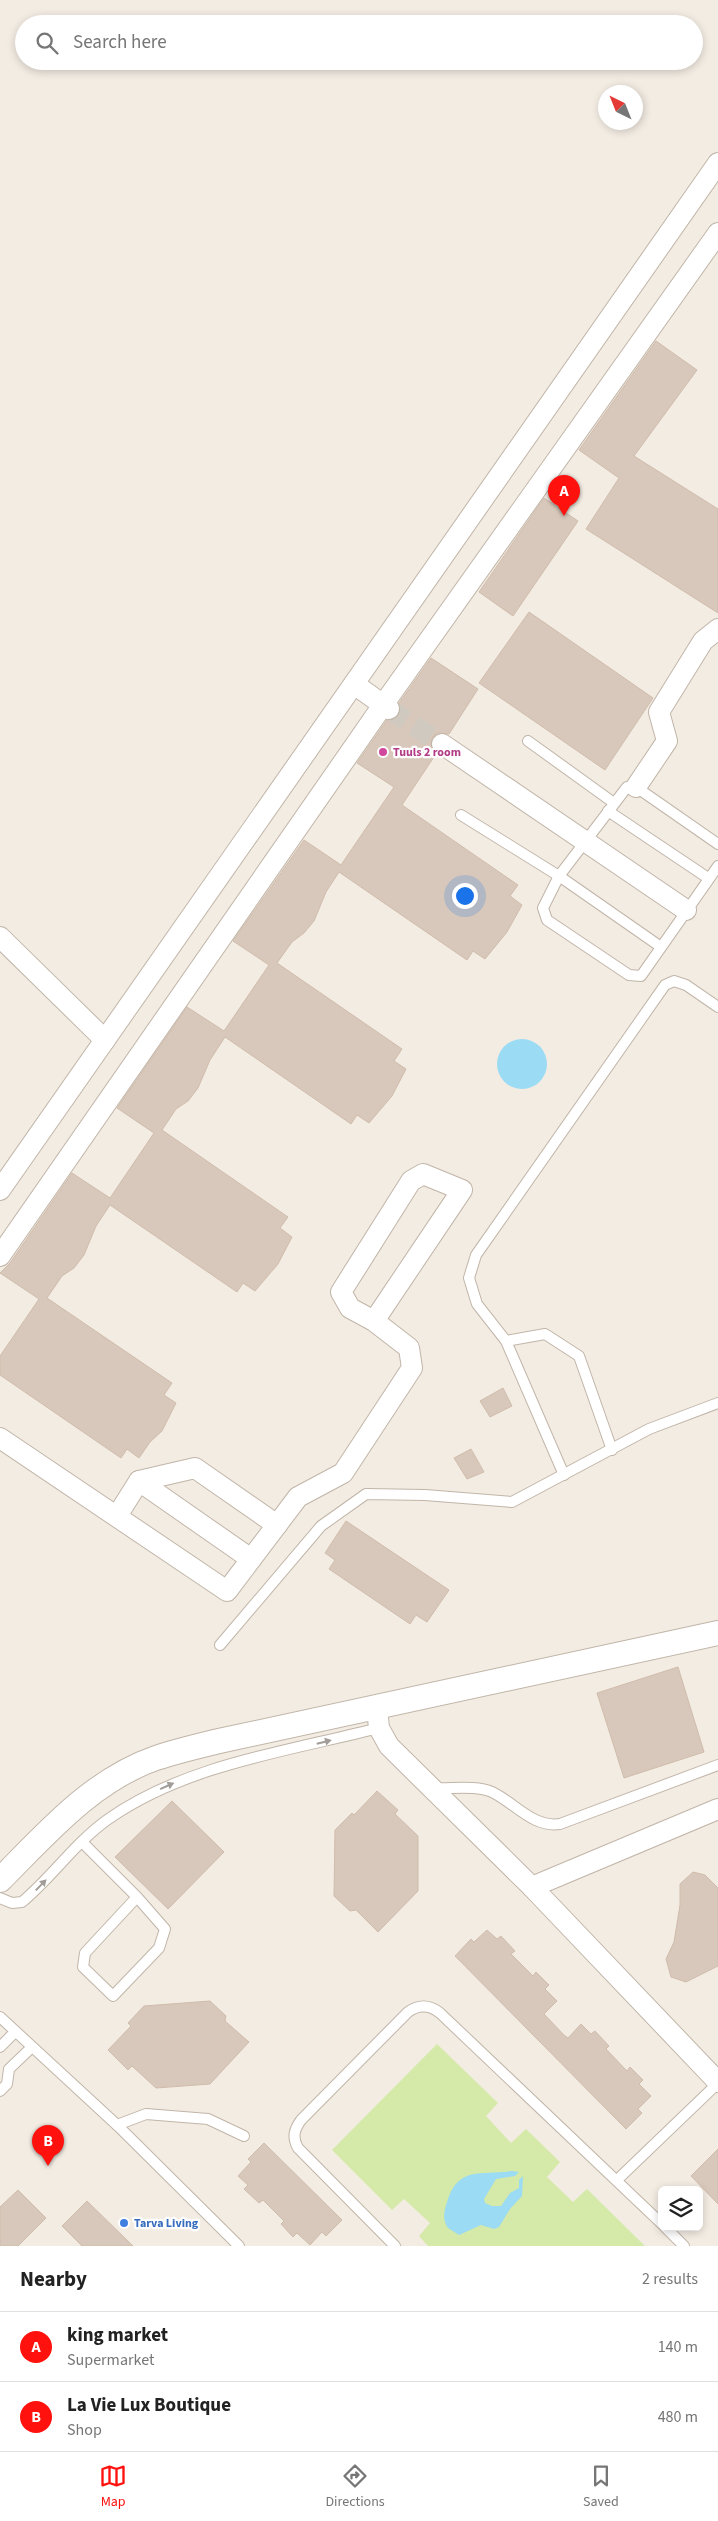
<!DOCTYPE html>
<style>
:root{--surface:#fff;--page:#f2f2f2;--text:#222;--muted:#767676;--line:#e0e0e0;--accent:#ff110e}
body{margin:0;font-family:"Source Sans 3",sans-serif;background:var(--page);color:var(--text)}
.controls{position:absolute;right:15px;bottom:15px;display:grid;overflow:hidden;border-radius:8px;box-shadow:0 2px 8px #0003}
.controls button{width:45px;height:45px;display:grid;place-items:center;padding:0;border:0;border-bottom:1px solid var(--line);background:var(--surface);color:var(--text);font:25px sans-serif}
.compass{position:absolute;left:598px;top:85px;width:45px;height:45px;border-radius:50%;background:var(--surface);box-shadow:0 2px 8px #0003;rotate:317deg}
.you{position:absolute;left:464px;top:895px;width:18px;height:18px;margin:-12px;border:4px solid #fff;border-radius:50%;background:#1a73e8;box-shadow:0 0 0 8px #1a73e833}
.badge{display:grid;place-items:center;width:32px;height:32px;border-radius:50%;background:var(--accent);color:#fff;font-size:16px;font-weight:700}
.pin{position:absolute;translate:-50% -41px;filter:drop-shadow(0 1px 2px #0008)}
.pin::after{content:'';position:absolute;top:26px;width:18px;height:15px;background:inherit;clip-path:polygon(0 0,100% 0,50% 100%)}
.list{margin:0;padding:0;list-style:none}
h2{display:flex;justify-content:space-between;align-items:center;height:65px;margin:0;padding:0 20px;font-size:21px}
h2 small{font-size:16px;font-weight:400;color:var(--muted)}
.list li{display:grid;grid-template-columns:32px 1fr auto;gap:15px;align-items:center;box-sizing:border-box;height:70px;padding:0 20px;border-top:1px solid var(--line)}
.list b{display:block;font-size:19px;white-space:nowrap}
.list p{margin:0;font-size:16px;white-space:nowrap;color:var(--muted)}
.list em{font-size:16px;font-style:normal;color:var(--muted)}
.icon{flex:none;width:28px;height:28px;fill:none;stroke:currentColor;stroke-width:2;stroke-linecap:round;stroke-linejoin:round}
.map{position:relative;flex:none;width:718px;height:2246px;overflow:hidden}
.search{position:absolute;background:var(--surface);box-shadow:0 2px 8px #0003;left:15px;right:15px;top:15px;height:55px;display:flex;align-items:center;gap:12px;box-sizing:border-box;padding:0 18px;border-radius:28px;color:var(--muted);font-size:19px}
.sheet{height:205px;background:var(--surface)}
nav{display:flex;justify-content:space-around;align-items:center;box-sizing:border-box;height:70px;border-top:1px solid var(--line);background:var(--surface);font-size:14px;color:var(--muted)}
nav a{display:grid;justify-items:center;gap:2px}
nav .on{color:var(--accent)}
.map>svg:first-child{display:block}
.green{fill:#d5e9a9}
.water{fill:#9bdbf3}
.building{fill:#d8c8bb;stroke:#d0bcab}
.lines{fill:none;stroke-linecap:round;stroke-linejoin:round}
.minor-tunnel{stroke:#d0c9c0;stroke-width:20;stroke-dasharray:20 10;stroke-linecap:butt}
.service-casing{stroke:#c1b5a8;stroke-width:12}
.minor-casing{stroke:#c1b5a8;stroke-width:22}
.tertiary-casing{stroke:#c1b5a8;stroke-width:26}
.service{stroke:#fff;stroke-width:10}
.minor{stroke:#fff;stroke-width:20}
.tertiary{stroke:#fff;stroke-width:24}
.oneway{fill:#a29d99}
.hotel-dot{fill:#d1479c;stroke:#fff;stroke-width:2}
.shop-dot{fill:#3f7fe0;stroke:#fff;stroke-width:2}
.labels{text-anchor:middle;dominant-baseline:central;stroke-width:4.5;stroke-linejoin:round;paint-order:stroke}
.hotel-label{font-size:12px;font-weight:bold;fill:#b23c85;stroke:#fff;text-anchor:start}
.shop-label{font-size:12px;font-weight:bold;fill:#366cbe;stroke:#fff;text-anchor:start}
</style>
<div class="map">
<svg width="718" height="2246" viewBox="0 0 718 2246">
<rect width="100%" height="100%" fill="#f3ece3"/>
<path class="green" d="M 437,2044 L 498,2103 L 486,2116 L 511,2143 L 526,2129 L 560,2162 L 547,2177 L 573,2202 L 587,2189 L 645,2246 L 428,2246 L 419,2236 L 430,2223 L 404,2199 L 392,2210 L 332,2150 Z"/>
<g class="water">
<circle cx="522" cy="1064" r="25"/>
<path d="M 512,2171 L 519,2172 L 515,2176 L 496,2179 L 484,2199 L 485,2203 L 492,2206 L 501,2206 L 510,2193 L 519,2188 L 519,2180 L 523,2176 L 522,2196 L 510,2209 L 499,2227 L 494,2229 L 481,2225 L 459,2235 L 448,2228 C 442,2220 444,2211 447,2202 C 458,2165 482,2176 512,2171 Z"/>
</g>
<g class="building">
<path d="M 656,341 L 697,370 L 634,456 L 718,509 L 718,613 L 586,529 L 619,478 L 579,450 Z"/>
<path d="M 544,498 L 578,521 L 513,616 L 479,592 Z"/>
<path d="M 529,612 L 653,698 L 605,770 L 479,683 Z"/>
<path d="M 431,658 L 478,689 L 449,734 L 437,733 L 432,738 L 431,749 L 436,754 L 402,805 L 518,885 L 510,896 L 522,905 L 507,932 L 485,959 L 473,951 L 467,960 L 339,872 L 326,892 L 314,921 L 304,933 L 292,942 L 277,963 L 402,1049 L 394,1061 L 406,1069 L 392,1096 L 369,1123 L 357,1115 L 351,1124 L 225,1037 L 210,1060 L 198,1088 L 188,1101 L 176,1109 L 162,1130 L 288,1217 L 280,1228 L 292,1237 L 278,1264 L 255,1291 L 243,1283 L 237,1292 L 110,1205 L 96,1226 L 84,1255 L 74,1268 L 62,1276 L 47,1298 L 172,1383 L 164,1395 L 176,1403 L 162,1431 L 150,1442 L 139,1458 L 127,1449 L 121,1458 L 0,1375 L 0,1356 L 39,1299 L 0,1273 L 10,1263 L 72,1173 L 110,1198 L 154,1133 L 117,1108 L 187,1007 L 224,1031 L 269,965 L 233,941 L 304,840 L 341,865 L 394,787 L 357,763 L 387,720 L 393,720 L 399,715 L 401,710 L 399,703 Z"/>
<path d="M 503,1388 L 512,1406 L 490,1417 L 480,1401 Z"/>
<path d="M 471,1449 L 484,1472 L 467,1479 L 454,1458 Z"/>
<path d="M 346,1521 L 449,1590 L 427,1622 L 416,1615 L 410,1624 L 329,1569 L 335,1560 L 325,1553 Z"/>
<path d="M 678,1667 L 704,1752 L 624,1778 L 597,1693 Z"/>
<path d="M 377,1791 L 398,1810 L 395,1814 L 418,1836 L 418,1891 L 378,1932 L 356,1910 L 350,1911 L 334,1896 L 335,1830 L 352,1813 L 354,1815 Z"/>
<path d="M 172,1801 L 224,1852 L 168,1909 L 115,1857 Z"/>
<path d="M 693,1872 L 705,1875 L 718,1888 L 718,1966 L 686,1982 L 671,1977 L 666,1959 L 674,1942 L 680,1905 L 680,1884 Z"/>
<path d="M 487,1930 L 497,1939 L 501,1936 L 515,1951 L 511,1954 L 533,1976 L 536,1972 L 549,1985 L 545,1989 L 557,2001 L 544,2014 L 564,2035 L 568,2038 L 581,2024 L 591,2034 L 595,2031 L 609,2046 L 606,2049 L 627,2071 L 630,2067 L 643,2080 L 639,2084 L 651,2096 L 638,2109 L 642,2113 L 626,2129 L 455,1956 L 471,1939 L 474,1942 Z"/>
<path d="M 210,2001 L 226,2016 L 225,2021 L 249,2042 L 210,2084 L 156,2088 L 132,2066 L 128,2070 L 108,2050 L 131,2026 L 128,2023 L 144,2006 Z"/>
<path d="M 264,2143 L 342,2220 L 326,2236 L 322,2232 L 310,2245 L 297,2233 L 293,2237 L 281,2224 L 284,2221 L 263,2200 L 259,2203 L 244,2189 L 248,2185 L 238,2176 L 251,2162 L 248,2159 Z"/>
<path d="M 718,2149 L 718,2204 L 691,2176 Z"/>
<path d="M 18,2190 L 46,2218 L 18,2246 L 0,2246 L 0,2207 Z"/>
<path d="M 87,2201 L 133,2246 L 82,2246 L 62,2226 Z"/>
</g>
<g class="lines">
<path class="minor-tunnel" d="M 389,709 L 442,744"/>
<g class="service-casing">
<g id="service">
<path d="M 528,741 L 614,803"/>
<path d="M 608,811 L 708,878"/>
<path d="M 461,815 L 559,876 L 661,947"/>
<path d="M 718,844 L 636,787 L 627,787 L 559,876 L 543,908 L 547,920 L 629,975 L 641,976 L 718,866"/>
<path d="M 506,1341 L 545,1334 L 579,1356 L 612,1450"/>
<path d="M 564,1475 L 506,1341 L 477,1304 L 469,1278 L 476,1255 L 665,985 L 674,981 L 686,985 L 718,1007"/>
<path d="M 220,1645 L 321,1526 L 366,1494 L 425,1495 L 512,1502 L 649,1429 L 718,1403"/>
<path d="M 434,1788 C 451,1789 476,1785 492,1792 C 515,1803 533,1828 560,1824 L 718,1765"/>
<path d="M 82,1842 L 137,1897 L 165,1929 L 159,1948 L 113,1996 L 83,1967 L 85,1953 L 137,1897"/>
<path d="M 0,1898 L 12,1903 L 22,1902 C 52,1877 75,1843 107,1820 C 184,1765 288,1751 379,1728"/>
<path d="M 0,2017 L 117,2125 L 239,2246"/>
<path d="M 0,2047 L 15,2032"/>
<path d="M 0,2091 L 7,2084 L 9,2069 L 31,2048"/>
<path d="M 117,2125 L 146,2114 L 208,2119 L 244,2136"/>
<path d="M 617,2180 L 718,2083"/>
<path d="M 665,2227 L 684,2246"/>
<path d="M 395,2246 L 298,2148 C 292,2137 294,2130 301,2120 L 408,2012 C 419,2004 430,2005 440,2013 L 662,2224"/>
</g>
</g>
<g class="minor-casing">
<g id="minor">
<path d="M 354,684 L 389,709"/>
<path d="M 442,744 L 686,910"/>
<path d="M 636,787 L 667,741 L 659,712 L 703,641 L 718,629"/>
<path d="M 0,937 L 105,1040"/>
<path d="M 0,1190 L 718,163"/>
<path d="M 0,1256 L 383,705 L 718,233"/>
<path d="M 0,1438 L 227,1591 L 298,1497 L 343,1473 L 412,1368 L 409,1348 L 374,1321 L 462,1190 L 423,1174 L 411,1181 L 341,1292 L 350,1308 L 374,1321"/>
<path d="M 139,1481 L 251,1559"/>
<path d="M 117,1516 L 139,1481 L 195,1468 L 277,1525"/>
<path d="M 377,1708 L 379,1728 L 389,1746 L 532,1887 L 718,2082"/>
<path d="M 532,1887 L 718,1809"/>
</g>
</g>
<g class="tertiary-casing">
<path id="tertiary" d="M 0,1880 C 46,1834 92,1780 156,1758 C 177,1751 198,1746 219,1741 L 718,1633"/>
</g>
<use href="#service" class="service"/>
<use href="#minor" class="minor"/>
<use href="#tertiary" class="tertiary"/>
</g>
<defs><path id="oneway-solid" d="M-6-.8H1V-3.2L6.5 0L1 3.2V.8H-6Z" transform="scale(1.25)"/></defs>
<g class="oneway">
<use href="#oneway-solid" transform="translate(324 1742) rotate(-14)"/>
<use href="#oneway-solid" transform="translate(167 1786) rotate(-24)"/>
<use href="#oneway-solid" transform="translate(41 1885) rotate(-46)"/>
</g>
<circle class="hotel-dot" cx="383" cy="752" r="5"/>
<circle class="shop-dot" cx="124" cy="2223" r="5"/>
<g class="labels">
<g class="hotel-label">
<text x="393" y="752">Tuuls 2 room</text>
</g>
<g class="shop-label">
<text x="134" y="2223">Tarva Living</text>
</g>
</g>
</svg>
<div class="controls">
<button><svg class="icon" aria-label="layers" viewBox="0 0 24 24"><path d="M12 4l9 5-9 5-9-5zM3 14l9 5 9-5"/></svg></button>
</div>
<svg class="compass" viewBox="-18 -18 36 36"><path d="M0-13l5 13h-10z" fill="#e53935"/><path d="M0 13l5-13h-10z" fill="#767676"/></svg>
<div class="you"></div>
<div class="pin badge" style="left:564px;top:516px">A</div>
<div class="pin badge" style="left:48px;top:2166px">B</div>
<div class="search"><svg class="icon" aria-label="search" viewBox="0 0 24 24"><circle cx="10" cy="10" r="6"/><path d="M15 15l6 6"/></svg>Search here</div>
</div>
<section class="sheet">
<h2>Nearby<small>2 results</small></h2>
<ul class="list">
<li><span class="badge">A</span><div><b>king market</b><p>Supermarket</p></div><em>140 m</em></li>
<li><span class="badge">B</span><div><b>La Vie Lux Boutique</b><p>Shop</p></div><em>480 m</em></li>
</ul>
</section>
<nav>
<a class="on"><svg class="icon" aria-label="map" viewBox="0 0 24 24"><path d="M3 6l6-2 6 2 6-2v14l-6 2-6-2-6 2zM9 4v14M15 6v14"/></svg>Map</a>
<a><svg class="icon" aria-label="directions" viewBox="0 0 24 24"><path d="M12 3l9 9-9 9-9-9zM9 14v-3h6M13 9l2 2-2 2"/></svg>Directions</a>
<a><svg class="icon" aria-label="saved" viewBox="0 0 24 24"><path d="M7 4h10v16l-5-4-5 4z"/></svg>Saved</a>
</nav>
